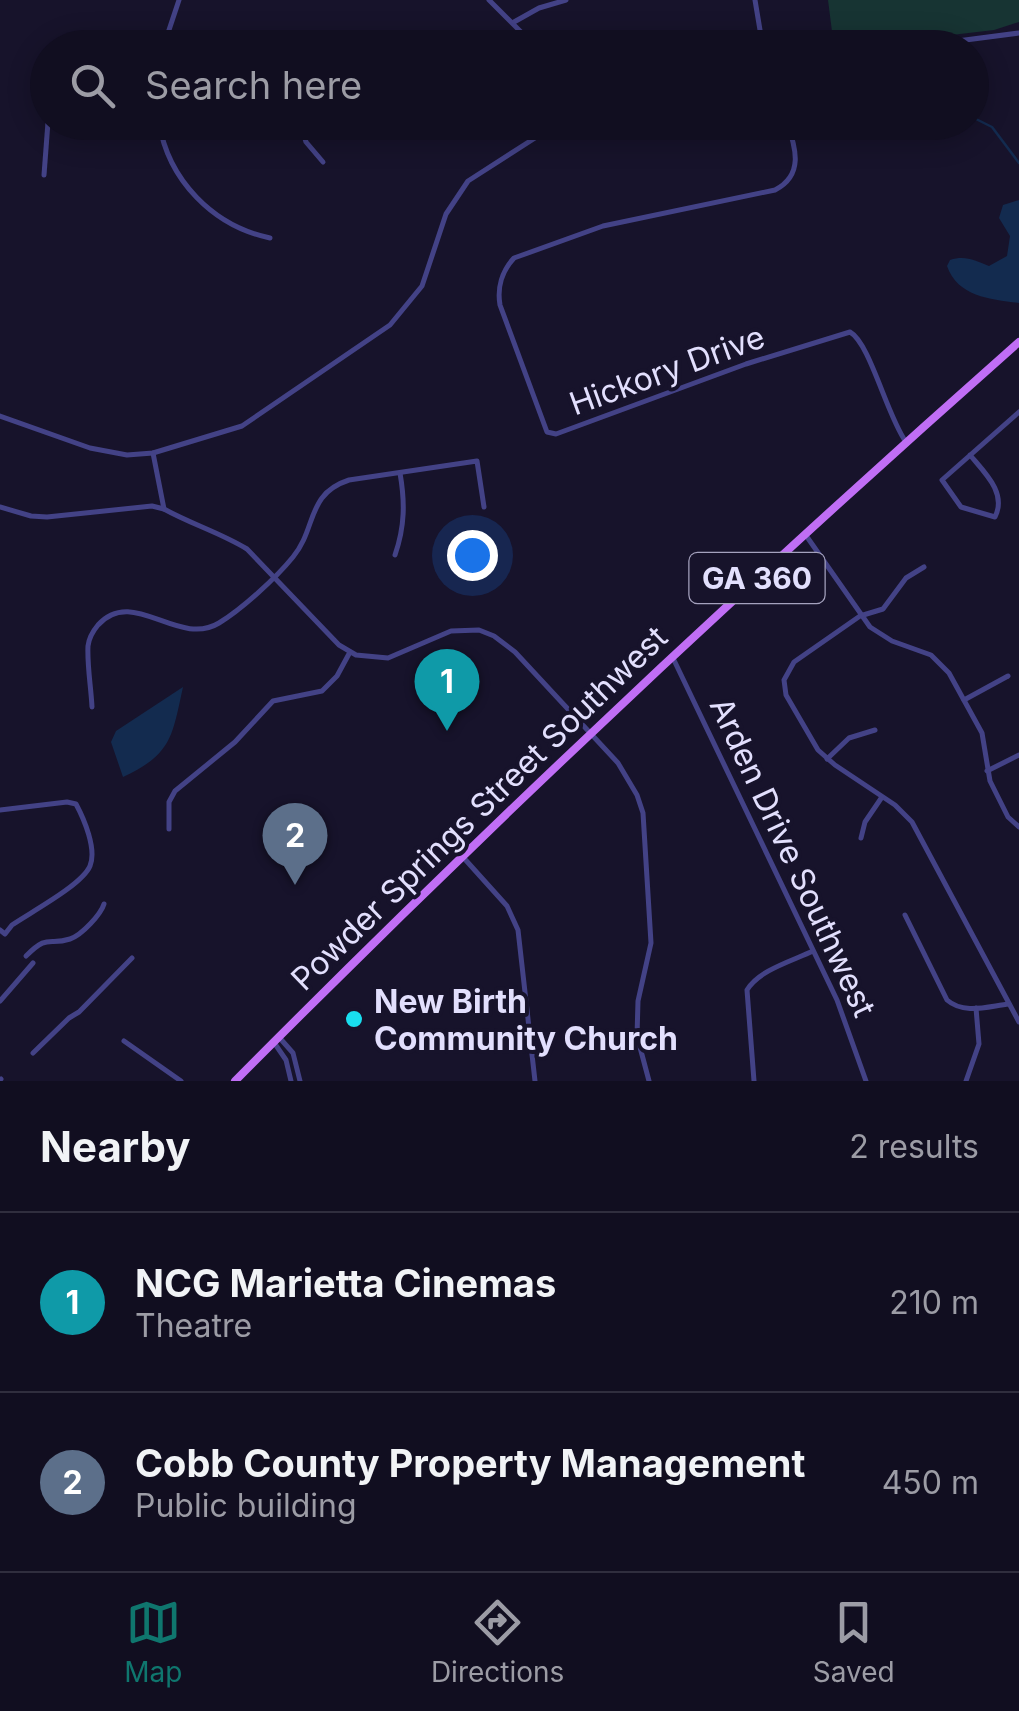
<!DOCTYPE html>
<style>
:root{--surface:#110e20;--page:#1a1729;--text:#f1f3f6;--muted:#9c9ca5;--line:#302e3e;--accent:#0f766e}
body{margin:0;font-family:Inter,sans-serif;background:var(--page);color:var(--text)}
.you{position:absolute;left:472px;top:555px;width:35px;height:35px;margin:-25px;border:8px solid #fff;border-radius:50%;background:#1a73e8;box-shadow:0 0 0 15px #1a73e833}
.badge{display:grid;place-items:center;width:65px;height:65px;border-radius:50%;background:var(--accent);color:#fff;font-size:32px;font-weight:700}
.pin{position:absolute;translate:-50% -82px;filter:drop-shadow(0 2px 5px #0008)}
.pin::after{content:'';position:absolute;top:52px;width:35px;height:30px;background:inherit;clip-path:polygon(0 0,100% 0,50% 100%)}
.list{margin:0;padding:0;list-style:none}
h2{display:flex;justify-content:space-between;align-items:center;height:130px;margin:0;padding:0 40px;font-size:42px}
h2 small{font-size:32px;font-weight:400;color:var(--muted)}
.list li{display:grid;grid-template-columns:65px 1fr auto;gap:30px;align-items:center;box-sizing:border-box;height:180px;padding:0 40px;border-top:2px solid var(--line)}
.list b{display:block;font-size:38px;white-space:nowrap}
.list p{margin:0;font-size:32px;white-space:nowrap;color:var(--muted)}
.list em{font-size:32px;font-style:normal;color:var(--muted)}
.icon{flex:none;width:55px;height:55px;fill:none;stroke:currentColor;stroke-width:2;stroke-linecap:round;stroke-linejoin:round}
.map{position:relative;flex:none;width:1019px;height:1081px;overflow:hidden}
.search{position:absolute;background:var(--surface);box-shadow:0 5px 25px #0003;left:30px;right:30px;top:30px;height:110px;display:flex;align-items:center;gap:25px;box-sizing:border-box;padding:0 35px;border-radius:55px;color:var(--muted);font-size:38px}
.sheet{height:490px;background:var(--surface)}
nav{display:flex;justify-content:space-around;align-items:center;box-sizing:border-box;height:140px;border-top:2px solid var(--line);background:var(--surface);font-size:28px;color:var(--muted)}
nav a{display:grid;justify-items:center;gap:5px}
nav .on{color:var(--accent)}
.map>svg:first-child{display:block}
.green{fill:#173433}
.water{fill:#132b4f}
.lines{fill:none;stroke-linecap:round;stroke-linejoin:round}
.stream{stroke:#132b4f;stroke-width:2.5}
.minor{stroke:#434286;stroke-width:5}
.primary{stroke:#c06ef5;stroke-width:8}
.poi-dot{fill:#19deef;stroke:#17132b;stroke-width:4}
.labels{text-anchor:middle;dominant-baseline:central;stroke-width:8;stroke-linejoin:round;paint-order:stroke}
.shield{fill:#17132b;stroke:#a5a2be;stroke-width:2.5}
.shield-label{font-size:30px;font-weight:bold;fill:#e2dffd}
.street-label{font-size:32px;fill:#e2dffd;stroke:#17132b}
.poi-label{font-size:32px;font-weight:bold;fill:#e2dffd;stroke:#17132b;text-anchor:start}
</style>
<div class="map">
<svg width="1019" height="1081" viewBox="0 0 1019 1081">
<rect width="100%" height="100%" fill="#17132b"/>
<path class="green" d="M 828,0 L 1019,0 L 1019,22 L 994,30 L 909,40 L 889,47 L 834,47 Z"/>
<g class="water">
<path d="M 1019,200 L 1019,303 C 990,299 958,297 947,266 L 950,260 C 966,255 975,261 989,266 L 1007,256 L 1010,236 L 999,218 L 1003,205 Z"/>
<path d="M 183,687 C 172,737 172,754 123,777 L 111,742 L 116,731 Z"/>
</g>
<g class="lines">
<path class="stream" d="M 972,117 L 992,127 L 1019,163"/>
<g class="minor">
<path d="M 489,0 L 522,33 L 528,48"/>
<path d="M 755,0 L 763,48"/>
<path d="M 514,22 L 539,8 L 566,0"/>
<path d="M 163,48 L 179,0"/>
<path d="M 904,48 L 1019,33"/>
<path d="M 159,122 C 168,180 213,226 270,238"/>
<path d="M 300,122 L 306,142 L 323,162"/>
<path d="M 787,122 C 796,148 804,175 775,190 L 603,226 L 514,258 C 502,271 497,288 500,305 L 547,432 L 556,434 L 746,364 L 850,332 C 870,343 887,416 906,442"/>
<path d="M 44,175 L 48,122"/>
<path d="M 0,416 L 90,448 L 127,455 L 153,453 L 242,426 L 390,325 L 422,286 L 446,214 L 468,181 L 549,129 L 577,131 L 619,122"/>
<path d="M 153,453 L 164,509 C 191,524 221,533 247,549 L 339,645 L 356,655 L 388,658 L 451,631 L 479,630 L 494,636 L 515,652 L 618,763 L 637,795 L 643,813 L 651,943 L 638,1001 L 637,1036 L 649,1081"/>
<path d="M 970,455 C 985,473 1007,493 995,517 L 961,507 L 942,480 L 1019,412"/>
<path d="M 0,507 L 31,516 L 47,517 L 152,506 L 164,509"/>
<path d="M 805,534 L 870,627 L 892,641 L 931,655 L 949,673 L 982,733 L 990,781 L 1008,817 L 1019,827"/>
<path d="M 395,555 C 405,526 405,502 400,473"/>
<path d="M 924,567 L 906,578 L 883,609 L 860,616 L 794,662 L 784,680 L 786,695 L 818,750 L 835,765 L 895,805 L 912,822 L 1019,1022"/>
<path d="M 672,656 L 837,1000 L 866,1081"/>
<path d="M 964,700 L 1008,676"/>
<path d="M 92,707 C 91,687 87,665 88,646 C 89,637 93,631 98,625 C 133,586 178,648 219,623 C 242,609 276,578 293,557 C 317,528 306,494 349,480 L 477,461 L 484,507"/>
<path d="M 827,759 L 849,738 L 875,730"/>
<path d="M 987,771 L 1019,755"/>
<path d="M 0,810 L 67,802 L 76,804 C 84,819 97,849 90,866 C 82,885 31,912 12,925 L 5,934 L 0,930"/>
<path d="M 169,829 L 169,802 L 175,791 L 235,742 L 273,701 L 322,691 L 337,676 L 350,652"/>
<path d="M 861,838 L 865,822 L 882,797"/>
<path d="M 462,856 L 507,906 L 518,930 L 535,1081"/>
<path d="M 905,915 L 947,1000 C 964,1015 989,1006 1009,1004"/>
<path d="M 26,956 C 49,933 48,946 70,939 C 82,935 101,914 104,904"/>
<path d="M 0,1001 L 33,963"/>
<path d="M 278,1036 L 293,1053 L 300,1081"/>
<path d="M 124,1041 L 181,1081"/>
<path d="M 273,1041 L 286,1060 L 291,1081"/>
<path d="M 33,1053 L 69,1018 L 79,1012 L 132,958"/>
<path d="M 0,1080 L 1,1079"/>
<path d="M 754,1081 L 747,990 C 759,970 792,961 813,951"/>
<path d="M 966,1081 L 979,1044 L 976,1008"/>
</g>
<path class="primary" d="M 235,1081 C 488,826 750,580 1019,342"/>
</g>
<circle class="poi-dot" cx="354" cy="1019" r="10"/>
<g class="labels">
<rect class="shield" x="689.5" y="553" width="135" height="50" rx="8"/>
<g class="shield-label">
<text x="757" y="578">GA 360</text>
</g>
<g class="street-label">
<text transform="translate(667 370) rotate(-20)">Hickory Drive</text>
<text transform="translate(479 808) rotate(-44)">Powder Springs Street Southwest</text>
<text transform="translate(793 857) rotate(65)">Arden Drive Southwest</text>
</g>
<g class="poi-label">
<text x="374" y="1001">New Birth<tspan x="374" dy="37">Community Church</tspan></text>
</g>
</g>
</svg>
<div class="you"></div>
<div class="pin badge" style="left:447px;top:731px;background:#0f9aa8">1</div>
<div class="pin badge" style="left:295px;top:885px;background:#5c6f8a">2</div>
<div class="search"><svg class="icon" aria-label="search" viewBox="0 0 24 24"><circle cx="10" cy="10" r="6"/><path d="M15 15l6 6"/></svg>Search here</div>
</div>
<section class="sheet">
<h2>Nearby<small>2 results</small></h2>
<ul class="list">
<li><span class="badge" style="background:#0f9aa8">1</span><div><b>NCG Marietta Cinemas</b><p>Theatre</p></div><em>210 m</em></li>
<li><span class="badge" style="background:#5c6f8a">2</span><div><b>Cobb County Property Management</b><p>Public building</p></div><em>450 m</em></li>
</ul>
</section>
<nav>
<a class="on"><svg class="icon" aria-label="map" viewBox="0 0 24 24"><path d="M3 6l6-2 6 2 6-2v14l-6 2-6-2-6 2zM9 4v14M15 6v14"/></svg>Map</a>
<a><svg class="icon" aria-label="directions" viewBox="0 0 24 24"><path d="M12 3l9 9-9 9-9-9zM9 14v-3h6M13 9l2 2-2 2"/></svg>Directions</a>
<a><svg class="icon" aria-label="saved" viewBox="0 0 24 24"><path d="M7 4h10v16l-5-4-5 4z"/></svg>Saved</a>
</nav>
